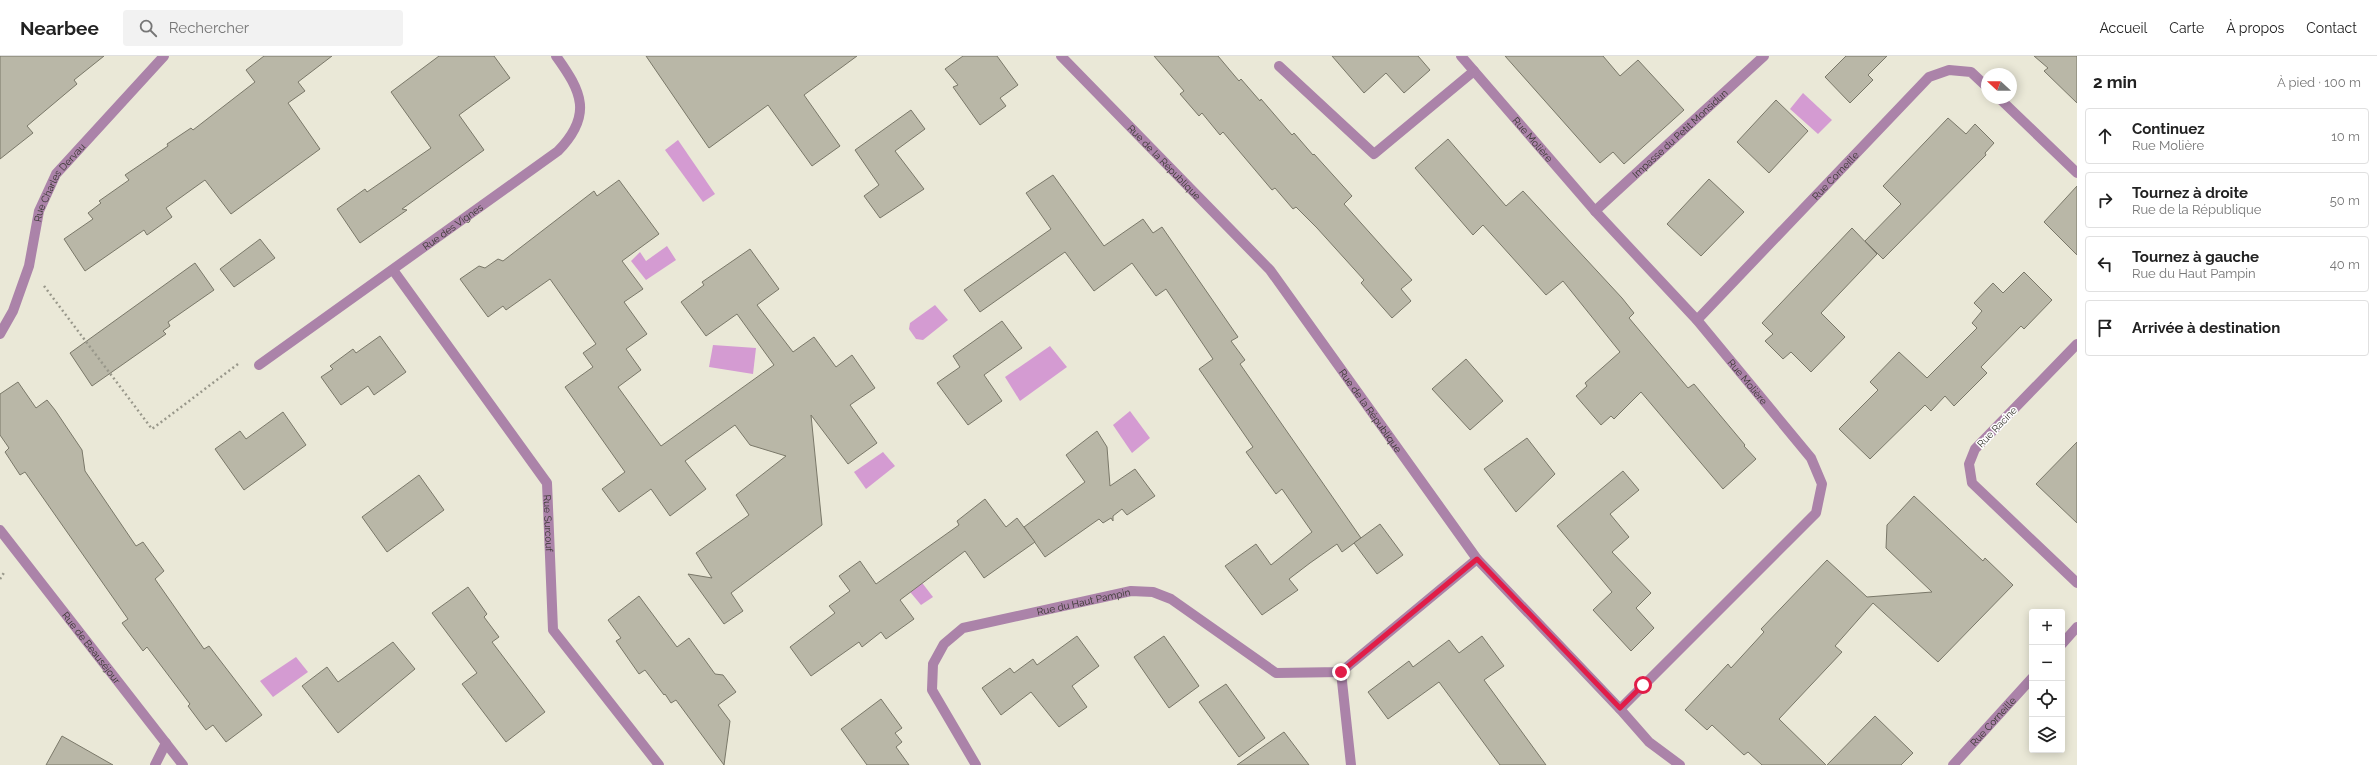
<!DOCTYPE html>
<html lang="fr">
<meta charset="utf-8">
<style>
:root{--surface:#fff;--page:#f2f2f2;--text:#222;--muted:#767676;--line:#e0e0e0}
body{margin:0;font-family:Raleway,sans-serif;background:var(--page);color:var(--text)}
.controls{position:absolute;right:12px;bottom:12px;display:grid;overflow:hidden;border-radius:4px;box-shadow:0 2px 10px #0003}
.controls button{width:36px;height:36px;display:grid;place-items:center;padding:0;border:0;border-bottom:1px solid var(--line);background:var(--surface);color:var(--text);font:20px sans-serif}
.compass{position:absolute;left:1981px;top:12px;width:36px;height:36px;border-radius:50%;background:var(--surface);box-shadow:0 2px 10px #0003;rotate:291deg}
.stop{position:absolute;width:12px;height:12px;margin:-9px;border:3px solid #e11d48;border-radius:50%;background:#fff}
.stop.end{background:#e11d48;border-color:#fff;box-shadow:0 1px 4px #0008}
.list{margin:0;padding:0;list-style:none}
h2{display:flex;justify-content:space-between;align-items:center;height:52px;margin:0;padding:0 16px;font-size:17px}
h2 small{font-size:13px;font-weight:400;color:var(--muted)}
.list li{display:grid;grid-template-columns:26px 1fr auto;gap:12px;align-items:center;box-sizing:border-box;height:56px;margin:0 8px 8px;padding:0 8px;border:1px solid var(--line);border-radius:4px}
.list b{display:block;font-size:15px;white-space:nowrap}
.list p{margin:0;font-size:13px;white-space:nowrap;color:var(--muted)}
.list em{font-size:13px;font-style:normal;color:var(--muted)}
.icon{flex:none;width:22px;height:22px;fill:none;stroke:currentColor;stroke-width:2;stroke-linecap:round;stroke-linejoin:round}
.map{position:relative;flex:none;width:2077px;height:709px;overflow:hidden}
header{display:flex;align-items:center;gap:24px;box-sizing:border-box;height:56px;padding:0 20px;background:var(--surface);border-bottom:1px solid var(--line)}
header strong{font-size:19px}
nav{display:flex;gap:22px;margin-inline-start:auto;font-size:14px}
.search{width:280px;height:36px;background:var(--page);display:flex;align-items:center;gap:10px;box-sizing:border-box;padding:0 14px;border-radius:4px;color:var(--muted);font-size:15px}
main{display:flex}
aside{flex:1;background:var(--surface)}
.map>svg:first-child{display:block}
.water{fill:#d49bd2}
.building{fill:#b9b7a7;stroke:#7a7869}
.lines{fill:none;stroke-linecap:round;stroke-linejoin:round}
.path{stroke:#99988b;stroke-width:2.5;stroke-dasharray:2 3;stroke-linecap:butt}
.minor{stroke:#ab83a9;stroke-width:10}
.route{stroke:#e11d48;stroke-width:5}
.labels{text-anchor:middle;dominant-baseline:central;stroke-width:3;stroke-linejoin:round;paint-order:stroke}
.street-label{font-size:10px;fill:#383730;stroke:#fff}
</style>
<header>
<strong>Nearbee</strong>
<div class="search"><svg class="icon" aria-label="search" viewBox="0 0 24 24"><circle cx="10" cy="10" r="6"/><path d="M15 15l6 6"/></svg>Rechercher</div>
<nav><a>Accueil</a><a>Carte</a><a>À propos</a><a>Contact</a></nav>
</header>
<main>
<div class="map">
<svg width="2077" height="709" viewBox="0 0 2077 709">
<rect width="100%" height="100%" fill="#eae8d7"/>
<g class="water">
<path d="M 1803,37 L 1832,64 L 1818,78 L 1790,53 Z"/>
<path d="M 678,84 L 715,138 L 703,146 L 665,94 Z"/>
<path d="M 667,190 L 676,204 L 646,224 L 631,205 L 640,196 L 646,205 Z"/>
<path d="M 935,249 L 948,264 L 923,284 L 916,283 L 909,273 L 910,267 Z"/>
<path d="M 713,289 L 756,292 L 753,318 L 709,311 Z"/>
<path d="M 1050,290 L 1067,311 L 1020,345 L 1005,321 Z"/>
<path d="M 1130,355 L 1150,382 L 1132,397 L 1113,369 Z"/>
<path d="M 883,396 L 895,410 L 866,433 L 854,416 Z"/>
<path d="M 913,515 L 933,541 L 921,549 L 901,525 Z"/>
<path d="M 296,601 L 308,616 L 273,641 L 260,625 Z"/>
</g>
<g class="building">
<path d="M 0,0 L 104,0 L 74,24 L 77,28 L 27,70 L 33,77 L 0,103 Z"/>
<path d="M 264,0 L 332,0 L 298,26 L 305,35 L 288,47 L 320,93 L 231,158 L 205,124 L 166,152 L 172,161 L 147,179 L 144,174 L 85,215 L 64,183 L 93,163 L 88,157 L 101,147 L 99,145 L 129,124 L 125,119 L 168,90 L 167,88 L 191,72 L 193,74 L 255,26 L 246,14 Z"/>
<path d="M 439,0 L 494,0 L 510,22 L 459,59 L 484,94 L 402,153 L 407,154 L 360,187 L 337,153 L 365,133 L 367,136 L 431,92 L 391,36 Z"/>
<path d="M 646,0 L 857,0 L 804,39 L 840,90 L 812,110 L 768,49 L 709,92 Z"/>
<path d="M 963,0 L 997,0 L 1018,29 L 1000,42 L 1006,50 L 980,69 L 953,31 L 958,29 L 945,13 Z"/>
<path d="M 1154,0 L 1218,0 L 1239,25 L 1241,23 L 1260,45 L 1261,43 L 1292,79 L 1294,77 L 1313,99 L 1314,98 L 1352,140 L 1344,148 L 1412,224 L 1401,233 L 1411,245 L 1392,262 L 1361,227 L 1364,224 L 1317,172 L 1296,151 L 1293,153 L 1275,132 L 1272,134 L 1223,76 L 1220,79 L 1202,57 L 1199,60 L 1180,38 L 1184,35 Z"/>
<path d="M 1332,0 L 1418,0 L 1430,14 L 1404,37 L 1386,17 L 1364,37 Z"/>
<path d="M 1505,0 L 1603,0 L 1620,20 L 1638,4 L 1684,54 L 1624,108 L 1613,96 L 1600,107 Z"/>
<path d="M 1846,0 L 1887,0 L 1868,19 L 1873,24 L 1850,47 L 1825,21 Z"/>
<path d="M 2034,0 L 2077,0 L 2077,47 L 2044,15 L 2048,12 Z"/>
<path d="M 1776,44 L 1808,75 L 1769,117 L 1737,86 Z"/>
<path d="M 911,54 L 925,73 L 895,95 L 924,133 L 880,162 L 864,140 L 879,129 L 855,94 Z"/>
<path d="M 1948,62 L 1966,78 L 1975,68 L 1994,87 L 1985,97 L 1986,99 L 1883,203 L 1865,185 L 1901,148 L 1883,130 Z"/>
<path d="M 1448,83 L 1506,150 L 1523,135 L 1622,242 L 1634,257 L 1629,262 L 1688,332 L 1694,328 L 1745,389 L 1744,390 L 1756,403 L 1723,433 L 1641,336 L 1614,363 L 1611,360 L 1601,369 L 1576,340 L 1587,330 L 1585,327 L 1620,296 L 1563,225 L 1546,239 L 1483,169 L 1473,179 L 1415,112 Z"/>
<path d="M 1053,119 L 1104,190 L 1143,163 L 1153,177 L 1162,171 L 1238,281 L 1231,285 L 1245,304 L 1240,308 L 1361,482 L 1342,496 L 1337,488 L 1310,507 L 1289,523 L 1298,534 L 1262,559 L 1225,510 L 1256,488 L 1271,509 L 1312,476 L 1282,433 L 1276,438 L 1246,396 L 1253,391 L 1199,313 L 1213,303 L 1166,233 L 1156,240 L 1132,207 L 1094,235 L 1065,196 L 980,256 L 964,234 L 1051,173 L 1026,137 Z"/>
<path d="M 1709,123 L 1744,156 L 1701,200 L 1667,168 Z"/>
<path d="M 619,124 L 659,178 L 622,205 L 643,233 L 624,246 L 647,278 L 626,293 L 641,314 L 618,331 L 661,390 L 774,309 L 737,258 L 706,280 L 681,246 L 704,229 L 702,226 L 750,193 L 779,233 L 757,249 L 793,296 L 814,281 L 836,311 L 852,299 L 875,332 L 850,349 L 877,387 L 848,408 L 811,359 L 822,469 L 731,537 L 743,555 L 724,568 L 688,518 L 712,522 L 696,497 L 749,459 L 736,439 L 786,400 L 750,389 L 735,369 L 685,405 L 706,433 L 670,460 L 651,433 L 619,456 L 602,433 L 625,416 L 565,331 L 593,311 L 583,297 L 596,288 L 550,223 L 506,254 L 503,250 L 488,261 L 460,223 L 479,210 L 485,212 L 498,203 L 503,205 L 594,135 L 597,140 Z"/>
<path d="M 2077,130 L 2077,199 L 2044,166 Z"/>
<path d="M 1852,172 L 1877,198 L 1821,257 L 1845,281 L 1811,316 L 1791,296 L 1783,303 L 1765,285 L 1773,278 L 1762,267 Z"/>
<path d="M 260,183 L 275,202 L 234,231 L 220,213 Z"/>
<path d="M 195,207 L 214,234 L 168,266 L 170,270 L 163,275 L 166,278 L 92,330 L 70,297 Z"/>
<path d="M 2024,216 L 2052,244 L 2024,273 L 2021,270 L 1981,311 L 1987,317 L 1954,350 L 1945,340 L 1931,355 L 1925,349 L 1870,403 L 1839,373 L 1878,334 L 1870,326 L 1899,296 L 1927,322 L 1977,272 L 1972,267 L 1982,255 L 1974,247 L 1993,227 L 2003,237 Z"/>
<path d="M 1002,265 L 1022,292 L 984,319 L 1002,345 L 968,369 L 937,327 L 960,311 L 953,300 Z"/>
<path d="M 380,280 L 406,316 L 374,339 L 368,330 L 341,349 L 321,321 L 333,313 L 330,310 L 353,293 L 356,297 Z"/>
<path d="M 1466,303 L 1503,345 L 1470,374 L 1432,333 Z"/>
<path d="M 18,326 L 36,352 L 47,344 L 55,354 L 82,394 L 85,415 L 136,490 L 143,486 L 164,515 L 155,523 L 204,593 L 209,590 L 262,659 L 226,686 L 213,669 L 206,674 L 188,650 L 190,648 L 147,591 L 143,595 L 122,567 L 128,563 L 25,416 L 20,419 L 5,396 L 9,392 L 0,379 L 0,338 Z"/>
<path d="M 283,356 L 306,389 L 244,434 L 215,393 L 240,375 L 246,383 Z"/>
<path d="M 1097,375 L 1107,391 L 1110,430 L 1135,413 L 1155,440 L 1127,459 L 1122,453 L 1113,460 L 1113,465 L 1111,462 L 1103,467 L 1099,463 L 1045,501 L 1024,471 L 1085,426 L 1066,399 Z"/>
<path d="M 1527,382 L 1555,418 L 1516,456 L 1484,413 Z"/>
<path d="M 2077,386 L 2077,467 L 2036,428 Z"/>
<path d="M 1623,415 L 1639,434 L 1610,458 L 1629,481 L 1612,496 L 1651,537 L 1636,552 L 1654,572 L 1631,595 L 1593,554 L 1612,536 L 1557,470 Z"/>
<path d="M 419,419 L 444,454 L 387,496 L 362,461 Z"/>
<path d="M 1914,440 L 1983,505 L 1985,502 L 2013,529 L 1938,606 L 1873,547 L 1835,590 L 1842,596 L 1779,663 L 1826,709 L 1762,709 L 1748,696 L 1744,699 L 1712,669 L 1707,674 L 1685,654 L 1728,608 L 1731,612 L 1764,576 L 1761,573 L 1827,504 L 1867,541 L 1932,536 L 1886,492 L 1887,469 Z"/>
<path d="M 985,443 L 1006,471 L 1017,462 L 1035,486 L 984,522 L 965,495 L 900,544 L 914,563 L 886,583 L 881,576 L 862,591 L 859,586 L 811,620 L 790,591 L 835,557 L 829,550 L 850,535 L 839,520 L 860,505 L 876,528 L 959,469 L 957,465 Z"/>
<path d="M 1380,468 L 1403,499 L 1377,518 L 1354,487 Z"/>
<path d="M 468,531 L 487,558 L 484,561 L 499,581 L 492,586 L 545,656 L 506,686 L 462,628 L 477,617 L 432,557 Z"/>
<path d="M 639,540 L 677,591 L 689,582 L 715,618 L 723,619 L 736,636 L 718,649 L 730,665 L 724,709 L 676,644 L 671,647 L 665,638 L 664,639 L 645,614 L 639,618 L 616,585 L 621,582 L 608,564 Z"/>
<path d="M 1077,580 L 1099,610 L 1072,630 L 1087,651 L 1059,671 L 1031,636 L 1001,659 L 982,632 L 1010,612 L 1014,617 L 1033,603 L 1037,609 Z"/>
<path d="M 1164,580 L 1199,630 L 1169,652 L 1134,601 Z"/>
<path d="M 1482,580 L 1504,610 L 1484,624 L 1546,709 L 1500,709 L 1439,626 L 1388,663 L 1368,636 L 1409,605 L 1413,611 L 1449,584 L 1459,597 Z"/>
<path d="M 393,586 L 415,613 L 338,677 L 302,630 L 327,611 L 338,626 Z"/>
<path d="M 1226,628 L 1265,682 L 1239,701 L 1199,646 Z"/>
<path d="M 881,643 L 902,672 L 895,677 L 902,686 L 896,691 L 909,709 L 867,709 L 841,673 Z"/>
<path d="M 1875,660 L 1913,697 L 1901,709 L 1827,709 Z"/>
<path d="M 1284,676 L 1309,709 L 1237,709 Z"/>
<path d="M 62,680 L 113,709 L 46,709 Z"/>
</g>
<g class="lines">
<g class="path">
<path d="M 44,230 L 152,373 L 238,308"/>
<path d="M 0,523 L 5,515"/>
</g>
<g class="minor">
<path id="s1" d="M 1061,0 L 1270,214 L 1477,503 L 1620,653 L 1649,686 L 1680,709"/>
<path id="s2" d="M 1461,0 L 1595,155 L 1697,264 L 1811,402 L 1822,428 L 1816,457 L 1620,653"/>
<path d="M 1279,10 L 1374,98 L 1474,15"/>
<path d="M 1999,42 L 2077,117"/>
<path id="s3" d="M 1595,155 L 1764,0"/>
<path id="s4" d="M 393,214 L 547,427 L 553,574 L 659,709"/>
<path id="s5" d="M 1697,264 L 1929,21 L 1949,14 L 1971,16 L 1987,31"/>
<path id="s6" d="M 0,278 L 13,255 L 29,210 L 39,155 L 56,118 L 164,0"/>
<path d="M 2077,288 L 1975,393 L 1969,408 L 1972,427 L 2077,527"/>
<path id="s7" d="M 259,309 L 558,95 C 593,59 582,36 556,0"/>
<path id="s8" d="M 0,474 L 183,709"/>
<path d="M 2062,588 L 2077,571"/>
<path d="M 1341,616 L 1351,709"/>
<path d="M 155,709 L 166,687"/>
<path id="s9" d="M 976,709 L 932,634 L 933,608 L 944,588 L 963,572 L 1131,535 L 1153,536 L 1171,543 L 1276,617 L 1341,616 L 1477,503"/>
<path id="s10" d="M 1953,709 L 2032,622"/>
</g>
</g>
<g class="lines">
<path class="route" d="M 1341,616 L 1477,503 L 1620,652 L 1643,629"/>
</g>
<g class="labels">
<g class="street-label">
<text stroke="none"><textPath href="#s3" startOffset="115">Impasse du Petit Monsidun</textPath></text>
<text stroke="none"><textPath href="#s2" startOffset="110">Rue Molière</textPath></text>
<text stroke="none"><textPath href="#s1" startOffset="148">Rue de la République</textPath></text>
<text stroke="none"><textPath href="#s5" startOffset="200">Rue Corneille</textPath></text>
<text stroke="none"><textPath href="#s6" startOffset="165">Rue Charles Dervau</textPath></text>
<text stroke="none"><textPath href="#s7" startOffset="238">Rue des Vignes</textPath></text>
<text stroke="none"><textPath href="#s2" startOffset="434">Rue Molière</textPath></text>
<text stroke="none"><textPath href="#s1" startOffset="472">Rue de la République</textPath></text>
<text transform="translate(1997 371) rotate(-46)">Rue Racine</text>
<text stroke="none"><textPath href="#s4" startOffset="303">Rue Surcouf</textPath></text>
<text stroke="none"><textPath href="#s9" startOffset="284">Rue du Haut Pampin</textPath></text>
<text stroke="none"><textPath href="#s8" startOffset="149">Rue de Beauséjour</textPath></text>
<text stroke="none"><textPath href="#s10" startOffset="59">Rue Corneille</textPath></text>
</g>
</g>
</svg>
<div class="controls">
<button>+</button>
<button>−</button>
<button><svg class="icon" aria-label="locate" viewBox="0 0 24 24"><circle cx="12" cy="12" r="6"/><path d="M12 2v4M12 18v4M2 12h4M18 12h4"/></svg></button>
<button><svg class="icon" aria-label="layers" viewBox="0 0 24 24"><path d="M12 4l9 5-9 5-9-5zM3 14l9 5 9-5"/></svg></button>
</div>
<svg class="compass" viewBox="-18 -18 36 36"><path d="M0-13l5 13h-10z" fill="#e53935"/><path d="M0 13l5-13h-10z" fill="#767676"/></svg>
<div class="stop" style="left:1643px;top:629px"></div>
<div class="stop end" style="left:1341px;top:616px"></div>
</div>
<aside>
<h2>2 min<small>À pied · 100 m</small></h2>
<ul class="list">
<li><svg class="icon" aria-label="ahead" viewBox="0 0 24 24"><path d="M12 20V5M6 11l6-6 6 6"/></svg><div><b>Continuez</b><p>Rue Molière</p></div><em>10 m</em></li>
<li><svg class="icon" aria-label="right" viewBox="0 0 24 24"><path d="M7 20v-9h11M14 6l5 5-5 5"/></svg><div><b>Tournez à droite</b><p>Rue de la République</p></div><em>50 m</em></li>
<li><svg class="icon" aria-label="left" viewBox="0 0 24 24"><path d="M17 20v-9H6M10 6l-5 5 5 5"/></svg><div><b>Tournez à gauche</b><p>Rue du Haut Pampin</p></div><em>40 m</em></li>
<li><svg class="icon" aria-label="arrive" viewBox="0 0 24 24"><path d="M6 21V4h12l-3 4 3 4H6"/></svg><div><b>Arrivée à destination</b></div></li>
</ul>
</aside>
</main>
